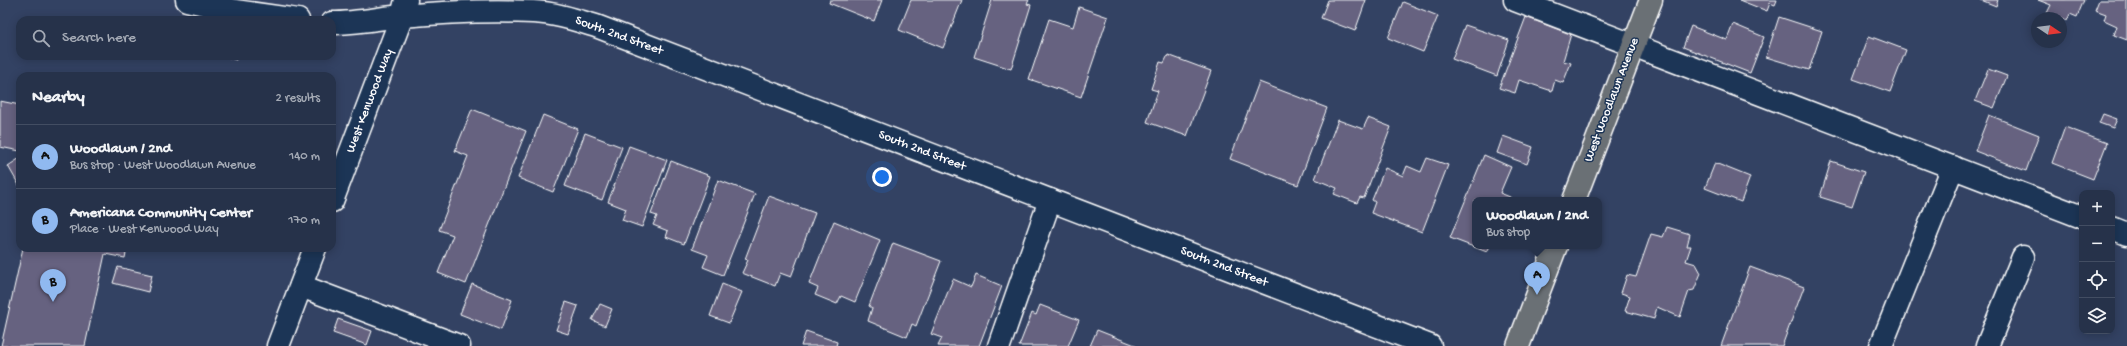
<!DOCTYPE html>
<meta charset="utf-8">
<style>
:root{--surface:#26324a;--page:#323e54;--text:#f1f3f6;--muted:#a4aab5;--line:#424d62;--accent:#90b9f0}
body{margin:0;font-family:"Gochi Hand",sans-serif;background:var(--page);color:var(--text)}
.controls{position:absolute;right:12px;bottom:12px;display:grid;overflow:hidden;border-radius:8px;box-shadow:0 2px 10px #0003}
.controls button{width:36px;height:36px;display:grid;place-items:center;padding:0;border:0;border-bottom:1px solid var(--line);background:var(--surface);color:var(--text);font:20px sans-serif}
.compass{position:absolute;left:2031px;top:12px;width:36px;height:36px;border-radius:50%;background:var(--surface);box-shadow:0 2px 10px #0003;rotate:103deg}
.you{position:absolute;left:882px;top:177px;width:14px;height:14px;margin:-10px;border:3px solid #fff;border-radius:50%;background:#1a73e8;box-shadow:0 0 0 6px #1a73e833}
.badge{display:grid;place-items:center;width:26px;height:26px;border-radius:50%;background:var(--accent);color:#111;font-size:13px;font-weight:700}
.pin{position:absolute;translate:-50% -33px;filter:drop-shadow(0 1px 2px #0008)}
.pin::after{content:'';position:absolute;top:21px;width:14px;height:12px;background:inherit;clip-path:polygon(0 0,100% 0,50% 100%)}
.popup{position:absolute;left:1472px;top:197px;width:130px;height:52px;box-sizing:border-box;display:grid;place-content:center;border-radius:8px;background:var(--surface);filter:drop-shadow(0 1px 3px #0005);font-size:13px;white-space:nowrap;color:var(--muted)}
.popup b{font-size:15px;color:var(--text)}
.popup::after{content:'';position:absolute;left:50%;top:100%;margin-left:-8px;border:8px solid transparent;border-top-color:var(--surface)}
.list{margin:0;padding:0;list-style:none}
h2{display:flex;justify-content:space-between;align-items:center;height:52px;margin:0;padding:0 16px;font-size:17px}
h2 small{font-size:13px;font-weight:400;color:var(--muted)}
.list li{display:grid;grid-template-columns:26px 1fr auto;gap:12px;align-items:center;box-sizing:border-box;height:64px;padding:0 16px;border-top:1px solid var(--line)}
.list b{display:block;font-size:15px;white-space:nowrap}
.list p{margin:0;font-size:13px;white-space:nowrap;color:var(--muted)}
.list em{font-size:13px;font-style:normal;color:var(--muted)}
.icon{flex:none;width:22px;height:22px;fill:none;stroke:currentColor;stroke-width:2;stroke-linecap:round;stroke-linejoin:round}
.map{position:relative;flex:none;width:2127px;height:346px;overflow:hidden}
.search{position:absolute;background:var(--surface);box-shadow:0 2px 10px #0003;left:16px;top:16px;width:320px;height:44px;display:flex;align-items:center;gap:10px;box-sizing:border-box;padding:0 14px;border-radius:12px;color:var(--muted);font-size:15px}
.panel{position:absolute;background:var(--surface);box-shadow:0 2px 10px #0003;left:16px;top:72px;width:320px;height:180px;border-radius:12px}
.map>svg:first-child{display:block}
.building{fill:#666280;stroke:#fff}
.lines{fill:none;stroke-linecap:round;stroke-linejoin:round}
.minor-casing{stroke:#fff;stroke-width:25}
.major-casing{stroke:#fff;stroke-width:25}
.minor{stroke:#1d3557;stroke-width:22}
.major{stroke:#6b7074;stroke-width:22}
.labels{text-anchor:middle;dominant-baseline:central;stroke-width:3;stroke-linejoin:round;paint-order:stroke}
.street-label{font-size:13px;fill:#fff;stroke:#1d3557}
</style>
<div class="map">
<svg width="2127" height="346" viewBox="0 0 2127 346">
<rect width="100%" height="100%" fill="#334263"/>
<filter id="ink" filterUnits="userSpaceOnUse"><feTurbulence type="fractalNoise" baseFrequency=".025" numOctaves="2"/><feDisplacementMap in="SourceGraphic" scale="8" xChannelSelector="R" yChannelSelector="G"/><feConvolveMatrix kernelMatrix="1 2 1 2 8 2 1 2 1" color-interpolation-filters="sRGB"/></filter>
<g filter="url(#ink)">
<g class="building">
<path d="M 830,0 L 882,0 L 874,21 L 829,3 Z"/>
<path d="M 911,0 L 962,0 L 943,48 L 899,30 Z"/>
<path d="M 992,0 L 1029,0 L 1027,4 L 1031,5 L 1011,69 L 974,57 Z"/>
<path d="M 1328,0 L 1366,0 L 1355,31 L 1321,18 Z"/>
<path d="M 1739,0 L 1777,0 L 1775,5 L 1770,3 L 1767,11 Z"/>
<path d="M 1981,0 L 1998,0 L 1996,6 Z"/>
<path d="M 2038,0 L 2084,0 L 2077,17 L 2070,14 L 2067,21 L 2047,13 L 2051,5 Z"/>
<path d="M 2099,0 L 2127,0 L 2127,40 L 2114,35 L 2117,26 L 2104,20 L 2106,14 L 2095,10 Z"/>
<path d="M 1403,2 L 1438,16 L 1423,52 L 1388,38 Z"/>
<path d="M 1079,7 L 1108,17 L 1081,97 L 1029,79 L 1049,19 L 1073,27 Z"/>
<path d="M 1526,17 L 1571,34 L 1563,61 L 1571,63 L 1563,83 L 1555,80 L 1552,91 L 1519,80 L 1515,93 L 1499,88 Z"/>
<path d="M 1779,17 L 1822,31 L 1809,70 L 1766,57 Z"/>
<path d="M 1733,24 L 1764,37 L 1750,73 L 1683,47 L 1691,26 L 1727,40 Z"/>
<path d="M 1465,25 L 1509,40 L 1497,76 L 1452,59 Z"/>
<path d="M 1869,36 L 1906,50 L 1890,92 L 1853,79 Z"/>
<path d="M 1168,55 L 1211,71 L 1187,136 L 1147,122 L 1158,91 L 1151,89 L 1160,62 L 1164,63 Z"/>
<path d="M 224,56 L 237,56 L 236,60 Z"/>
<path d="M 1988,69 L 2007,76 L 1994,108 L 1975,101 Z"/>
<path d="M 1259,82 L 1327,108 L 1298,185 L 1230,159 Z"/>
<path d="M 0,101 L 20,105 L 20,151 L 0,147 Z"/>
<path d="M 472,109 L 526,131 L 466,284 L 438,273 L 453,235 L 439,230 L 468,156 L 455,151 Z"/>
<path d="M 2103,114 L 2117,119 L 2113,128 L 2099,123 Z"/>
<path d="M 543,115 L 578,129 L 553,192 L 518,178 Z"/>
<path d="M 1989,115 L 2039,135 L 2026,171 L 1975,151 Z"/>
<path d="M 1368,118 L 1391,127 L 1364,198 L 1360,197 L 1357,203 L 1334,194 L 1337,188 L 1315,179 L 1338,120 L 1363,129 Z"/>
<path d="M 2065,127 L 2107,143 L 2093,179 L 2052,163 Z"/>
<path d="M 585,133 L 622,147 L 602,200 L 565,186 Z"/>
<path d="M 1503,136 L 1533,147 L 1527,164 L 1497,153 Z"/>
<path d="M 629,146 L 667,160 L 642,227 L 622,220 L 626,209 L 608,202 Z"/>
<path d="M 1484,155 L 1511,167 L 1500,193 L 1510,197 L 1512,200 L 1475,200 L 1475,246 L 1490,246 L 1487,252 L 1450,238 Z"/>
<path d="M 20,158 L 20,187 L 8,166 Z"/>
<path d="M 1427,158 L 1448,165 L 1422,232 L 1371,213 L 1375,202 L 1372,200 L 1385,168 L 1403,176 L 1407,166 L 1421,172 Z"/>
<path d="M 671,161 L 710,176 L 684,244 L 666,237 L 668,231 L 653,225 L 657,216 L 651,214 Z"/>
<path d="M 1831,161 L 1864,172 L 1852,207 L 1820,197 Z"/>
<path d="M 1715,163 L 1750,177 L 1741,202 L 1705,188 Z"/>
<path d="M 718,180 L 755,194 L 723,275 L 703,267 L 708,255 L 692,249 Z"/>
<path d="M 769,196 L 815,213 L 791,277 L 780,273 L 775,286 L 742,273 L 748,260 L 745,259 Z"/>
<path d="M 834,221 L 880,240 L 855,302 L 841,296 L 837,304 L 815,295 L 818,288 L 809,284 Z"/>
<path d="M 1667,227 L 1690,234 L 1687,246 L 1691,246 L 1686,261 L 1696,264 L 1701,273 L 1694,290 L 1689,291 L 1680,317 L 1657,307 L 1654,319 L 1625,311 L 1630,296 L 1621,293 L 1627,275 L 1636,277 L 1651,234 L 1663,237 Z"/>
<path d="M 893,243 L 941,261 L 916,326 L 912,324 L 907,337 L 868,321 L 872,308 L 869,306 Z"/>
<path d="M 23,248 L 127,248 L 125,258 L 105,254 L 85,346 L 1,346 Z"/>
<path d="M 118,267 L 152,275 L 148,292 L 113,283 Z"/>
<path d="M 1750,267 L 1804,287 L 1782,346 L 1721,346 Z"/>
<path d="M 976,275 L 1002,286 L 979,346 L 938,346 L 942,338 L 931,334 L 953,279 L 971,287 Z"/>
<path d="M 472,284 L 512,300 L 501,330 L 460,314 Z"/>
<path d="M 722,284 L 742,292 L 729,323 L 710,316 Z"/>
<path d="M 566,302 L 578,306 L 568,334 L 556,330 Z"/>
<path d="M 600,304 L 612,309 L 605,326 L 592,320 Z"/>
<path d="M 1040,305 L 1079,320 L 1068,346 L 1019,346 L 1032,313 L 1036,315 Z"/>
<path d="M 338,319 L 372,331 L 367,345 L 333,333 Z"/>
<path d="M 1097,330 L 1135,345 L 1135,346 L 1090,346 Z"/>
<path d="M 806,331 L 837,342 L 836,346 L 801,346 Z"/>
</g>
<g class="lines">
<g class="minor-casing">
<g id="minor">
<path d="M 187,0 L 235,11 L 298,20"/>
<path d="M 1515,0 L 2082,217"/>
<path d="M 332,23 C 356,23 379,18 402,16 C 445,12 490,10 533,12 C 555,13 576,20 596,26 L 1430,346"/>
<path d="M 332,201 L 402,16 L 406,0"/>
<path d="M 2112,228 L 2127,234"/>
<path d="M 301,286 L 459,346"/>
<path d="M 278,346 L 315,248"/>
<path d="M 999,346 L 1050,200"/>
<path d="M 1881,346 L 1953,167"/>
<path d="M 1987,346 L 2023,257"/>
</g>
</g>
<g class="major-casing">
<g id="major">
<path d="M 1574,200 L 1651,0"/>
<path d="M 1518,346 L 1556,246"/>
</g>
</g>
<use href="#minor" class="minor"/>
<use href="#major" class="major"/>
</g>
</g>
<g class="labels">
<g class="street-label">
<text transform="translate(619 36) rotate(20)">South 2nd Street</text>
<text transform="translate(1612 100) rotate(-69)">West Woodlawn Avenue</text>
<text transform="translate(370 101) rotate(-69)">West Kenwood Way</text>
<text transform="translate(922 151) rotate(21)">South 2nd Street</text>
<text transform="translate(1224 267) rotate(21)">South 2nd Street</text>
</g>
</g>
</svg>
<div class="controls">
<button>+</button>
<button>−</button>
<button><svg class="icon" aria-label="locate" viewBox="0 0 24 24"><circle cx="12" cy="12" r="6"/><path d="M12 2v4M12 18v4M2 12h4M18 12h4"/></svg></button>
<button><svg class="icon" aria-label="layers" viewBox="0 0 24 24"><path d="M12 4l9 5-9 5-9-5zM3 14l9 5 9-5"/></svg></button>
</div>
<svg class="compass" viewBox="-18 -18 36 36"><path d="M0-13l5 13h-10z" fill="#e53935"/><path d="M0 13l5-13h-10z" fill="#a4aab5"/></svg>
<div class="you"></div>
<div class="pin badge" style="left:1537px;top:295px">A</div>
<div class="popup"><b>Woodlawn / 2nd</b>Bus stop</div>
<div class="pin badge" style="left:53px;top:302px">B</div>
<div class="search"><svg class="icon" aria-label="search" viewBox="0 0 24 24"><circle cx="10" cy="10" r="6"/><path d="M15 15l6 6"/></svg>Search here</div>
<section class="panel">
<h2>Nearby<small>2 results</small></h2>
<ul class="list">
<li><span class="badge">A</span><div><b>Woodlawn / 2nd</b><p>Bus stop · West Woodlawn Avenue</p></div><em>140 m</em></li>
<li><span class="badge">B</span><div><b>Americana Community Center</b><p>Place · West Kenwood Way</p></div><em>170 m</em></li>
</ul>
</section>
</div>
